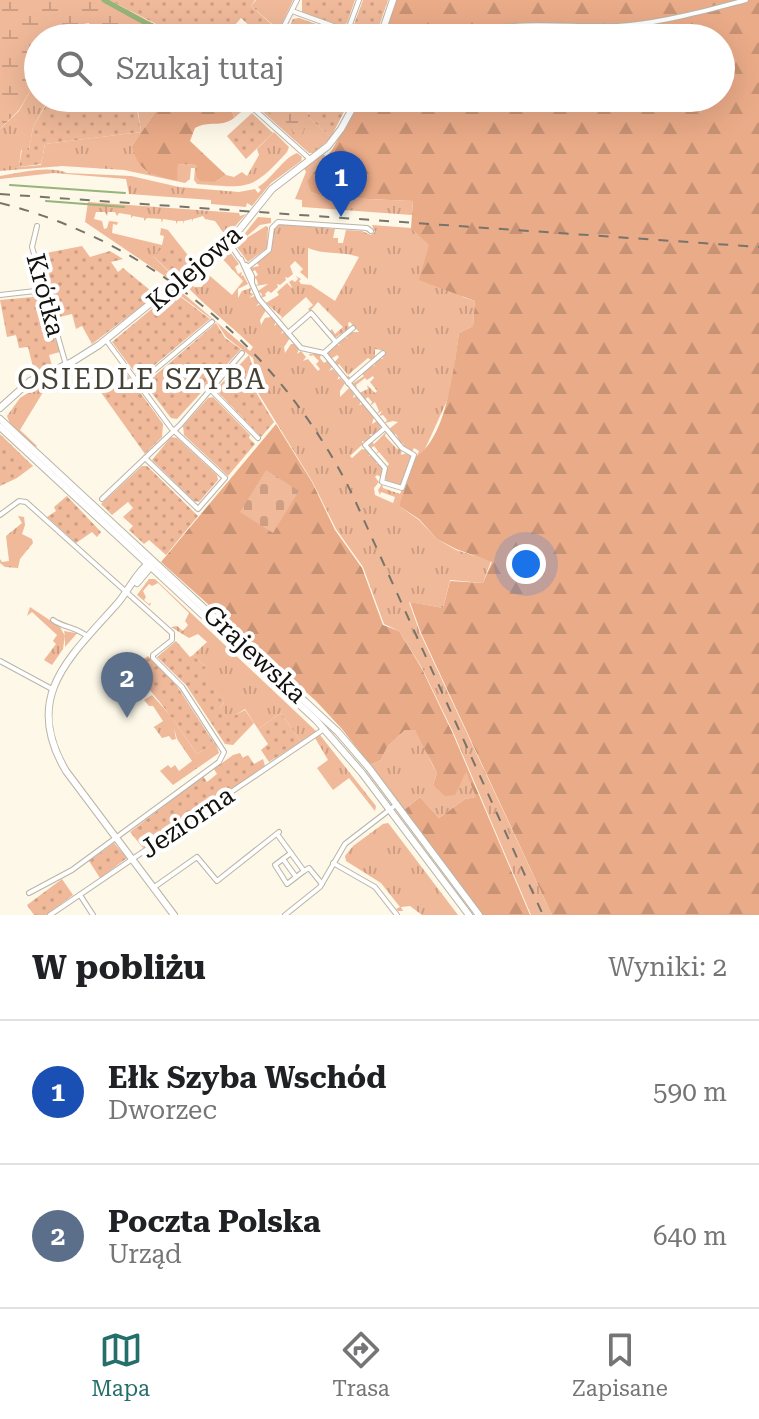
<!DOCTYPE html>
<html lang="pl">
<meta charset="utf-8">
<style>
:root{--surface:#fff;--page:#f2f2f2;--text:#202124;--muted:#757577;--line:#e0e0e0;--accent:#256f6a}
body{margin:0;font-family:"Roboto Serif",serif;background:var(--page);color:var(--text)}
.you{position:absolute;left:526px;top:564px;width:28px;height:28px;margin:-20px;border:6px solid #fff;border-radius:50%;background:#1a73e8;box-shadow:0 0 0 12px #1a73e833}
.badge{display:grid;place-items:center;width:52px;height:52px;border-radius:50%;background:var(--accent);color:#fff;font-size:26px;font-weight:700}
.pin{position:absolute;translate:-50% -66px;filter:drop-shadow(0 2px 4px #0008)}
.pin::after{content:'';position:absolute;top:42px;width:28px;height:24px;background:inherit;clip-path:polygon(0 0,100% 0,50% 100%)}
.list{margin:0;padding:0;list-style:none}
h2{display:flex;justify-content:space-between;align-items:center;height:104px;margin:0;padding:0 32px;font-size:34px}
h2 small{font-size:26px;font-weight:400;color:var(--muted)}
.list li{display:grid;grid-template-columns:52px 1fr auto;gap:24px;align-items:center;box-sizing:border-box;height:144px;padding:0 32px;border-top:2px solid var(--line)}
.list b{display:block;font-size:30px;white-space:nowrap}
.list p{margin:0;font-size:26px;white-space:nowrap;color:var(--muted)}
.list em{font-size:26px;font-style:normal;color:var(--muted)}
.icon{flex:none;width:44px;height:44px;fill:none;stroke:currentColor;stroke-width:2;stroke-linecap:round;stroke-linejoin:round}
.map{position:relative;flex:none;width:759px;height:915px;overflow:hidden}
.search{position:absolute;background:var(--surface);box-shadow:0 8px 32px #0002;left:24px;right:24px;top:24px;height:88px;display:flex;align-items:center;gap:20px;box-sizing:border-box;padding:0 28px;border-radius:44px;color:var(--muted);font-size:30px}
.sheet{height:392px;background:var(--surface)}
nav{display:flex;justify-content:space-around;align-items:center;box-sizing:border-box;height:112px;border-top:2px solid var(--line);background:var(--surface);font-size:22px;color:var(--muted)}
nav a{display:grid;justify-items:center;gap:4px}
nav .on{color:var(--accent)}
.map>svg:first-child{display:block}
.grass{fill:url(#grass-tufts)}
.forest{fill:url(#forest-firs)}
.wetland{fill:url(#wetland-marsh)}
.cemetery{fill:url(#cemetery-stones)}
.garden{fill:url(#garden-dots)}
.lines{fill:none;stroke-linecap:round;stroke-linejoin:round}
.stream{stroke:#97b479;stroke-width:2}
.canal{stroke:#97b479;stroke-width:5}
.street-casing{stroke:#bab5a7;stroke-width:6}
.secondary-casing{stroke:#bab5a7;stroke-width:8}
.street{stroke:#fff;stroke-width:4}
.secondary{stroke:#fff;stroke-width:6}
.rail{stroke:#77746a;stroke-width:2;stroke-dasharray:10 10;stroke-linecap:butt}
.labels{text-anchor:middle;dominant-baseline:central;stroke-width:8;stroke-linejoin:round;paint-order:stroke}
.street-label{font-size:26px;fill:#12110c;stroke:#fff}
.neighbourhood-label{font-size:28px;letter-spacing:2px;fill:#474236;stroke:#fff}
</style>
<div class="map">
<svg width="759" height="915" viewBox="0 0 759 915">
<defs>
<pattern id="grass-tufts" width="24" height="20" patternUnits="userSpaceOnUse" patternTransform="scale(2)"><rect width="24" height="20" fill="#f0b99a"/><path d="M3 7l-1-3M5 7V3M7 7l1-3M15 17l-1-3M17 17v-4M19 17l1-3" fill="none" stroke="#cd9e84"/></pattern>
<pattern id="forest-firs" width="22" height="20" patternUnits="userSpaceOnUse" patternTransform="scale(2)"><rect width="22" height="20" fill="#eaab88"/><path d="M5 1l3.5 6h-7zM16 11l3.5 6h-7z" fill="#c89274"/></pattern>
<pattern id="wetland-marsh" width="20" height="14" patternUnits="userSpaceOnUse" patternTransform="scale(2)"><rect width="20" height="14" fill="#f0b99a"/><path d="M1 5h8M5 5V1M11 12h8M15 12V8" fill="none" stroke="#cd9e84"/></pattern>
<pattern id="cemetery-stones" width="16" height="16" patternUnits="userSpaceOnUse" patternTransform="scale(2)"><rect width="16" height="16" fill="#f0b99a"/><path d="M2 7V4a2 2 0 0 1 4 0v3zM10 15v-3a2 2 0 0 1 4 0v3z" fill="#cd9e84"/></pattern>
<pattern id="garden-dots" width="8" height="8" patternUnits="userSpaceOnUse" patternTransform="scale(2)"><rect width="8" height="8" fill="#f0b99a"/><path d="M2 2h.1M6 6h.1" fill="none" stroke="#cd9e84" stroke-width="1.8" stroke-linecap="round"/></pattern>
</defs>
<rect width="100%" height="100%" fill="#fdf8e8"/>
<g class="grass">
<path d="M 256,0 L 293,0 L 279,30 L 251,6 Z"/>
<path d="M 38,89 L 38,98 L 49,98 L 33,127 L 29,150 L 21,150 L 19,167 L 41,165 L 45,144 L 141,132 L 136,98 L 245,98 L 247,107 L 234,118 L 232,111 L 209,104 L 192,107 L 172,102 L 158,108 L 132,146 L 176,181 L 178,164 L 197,165 L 215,182 L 226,175 L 234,177 L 242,172 L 247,176 L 259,155 L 257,149 L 274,132 L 289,147 L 287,152 C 252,191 248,188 197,184 L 194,180 L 195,168 L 191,168 L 190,179 L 185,183 L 124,170 L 62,166 L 0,171 L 0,129 L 19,111 L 30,91 Z"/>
<path d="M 252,98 L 312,98 L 316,100 L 307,116 L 331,137 L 315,153 L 309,153 L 255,105 Z"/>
<path d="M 297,153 L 302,157 L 301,161 L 271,183 L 252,206 L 247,203 L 246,207 L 211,204 L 211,200 L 129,194 L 126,179 L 54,173 L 0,179 L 0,176 C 20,173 48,165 67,173 L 131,176 L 179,187 L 239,192 L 255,189 L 258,193 L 261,190 L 258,187 C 273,178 282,159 297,153 Z"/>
<path d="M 323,154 L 327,157 L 308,181 L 311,192 L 324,197 L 413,201 L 412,215 L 302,207 L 302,200 L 295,199 L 306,172 L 304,168 Z"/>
<path d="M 88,202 L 239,213 L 240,216 L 246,214 L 229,233 L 223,232 L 215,221 L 205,219 L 203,216 L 193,219 L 193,222 L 192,219 L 184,221 L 184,224 L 183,221 L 178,221 L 176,224 L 176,221 L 163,219 L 162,223 L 161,219 L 147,218 L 144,221 L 144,218 L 133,216 L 131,218 L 131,215 L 119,213 L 117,216 L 115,212 L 108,212 L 107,216 L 105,212 L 96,212 L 94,219 L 102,221 L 104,229 L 107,228 L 109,221 L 118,222 L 117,225 L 113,224 L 112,233 L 162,245 L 164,236 L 160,235 L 161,228 L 168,230 L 194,263 L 180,276 L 177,273 L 191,262 L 153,256 L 176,279 L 172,281 L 85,222 Z"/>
<path d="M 258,217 L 271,218 L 271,223 L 260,225 L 240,242 L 266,226 L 268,227 L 267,248 L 248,262 L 233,242 L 242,237 Z"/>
<path d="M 279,224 L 335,229 L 333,238 L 338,238 L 338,243 L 343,243 L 346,230 L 362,231 L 371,235 L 375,232 L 372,225 L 411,228 L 429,244 L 463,297 L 475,301 L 473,326 L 459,333 L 451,392 L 399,506 L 419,520 L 437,539 L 456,550 L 491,561 L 483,583 L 450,580 L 443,608 L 409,602 L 420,633 L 552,915 L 531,915 L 454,734 L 422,668 L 399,631 L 384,624 L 363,567 L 336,529 L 312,481 L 249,378 L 256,372 L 253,358 L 226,337 L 217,323 L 174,291 L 177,288 L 250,351 L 253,347 C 231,325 204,306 184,283 L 195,287 L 202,287 L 204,282 L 199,271 L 202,269 L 232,295 L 243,281 L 218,254 L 227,248 L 239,264 L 235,267 L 238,274 L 242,272 L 241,276 L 243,275 L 248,284 L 238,289 L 238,298 L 242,291 L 251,288 L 250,293 L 254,294 L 249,298 L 255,296 L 259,303 L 256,306 L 261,304 L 266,310 L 260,320 L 261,325 L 265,318 L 271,317 L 276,322 L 274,326 L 277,324 L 283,330 L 281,334 L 284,332 L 290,338 L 284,347 L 285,353 L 291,344 L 295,344 L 299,349 L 297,354 L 301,351 L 306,357 L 303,361 L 308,359 L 318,371 L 320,369 L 316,364 L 319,361 L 313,355 L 310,356 L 309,354 L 321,354 L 320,358 L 324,363 L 327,361 L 332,367 L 329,371 L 333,369 L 339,376 L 337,380 L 340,378 L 345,383 L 340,391 L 340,397 L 349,388 L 354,394 L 353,398 L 356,396 L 361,402 L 359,405 L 363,404 L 374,417 L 372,424 L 377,421 L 381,425 L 380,430 L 373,435 L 370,434 L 371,437 L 365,442 L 362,441 L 363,444 L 350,456 L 352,458 L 362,449 L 367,450 L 371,454 L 369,456 L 372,456 L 378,462 L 376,464 L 379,464 L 383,470 L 381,477 L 377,475 L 375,477 L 379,482 L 374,488 L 375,495 L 393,503 L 395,497 L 381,492 L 380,495 L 378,490 L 382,484 L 383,488 L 400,494 L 419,451 L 414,448 L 412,452 L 404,447 L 403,443 L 401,444 L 396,434 L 394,435 L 389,429 L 398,422 L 393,421 L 385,423 L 387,420 L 383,415 L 379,416 L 382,411 L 376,414 L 379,411 L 375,402 L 370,406 L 372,402 L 368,397 L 364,400 L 359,393 L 368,389 L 367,385 L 375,393 L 377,391 L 370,382 L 374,378 L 373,376 L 367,380 L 365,378 L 356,385 L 357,388 L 352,384 L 364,376 L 362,374 L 372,365 L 375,366 L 373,363 L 380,358 L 383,359 L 382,356 L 386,351 L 375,349 L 375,357 L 371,360 L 368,358 L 348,375 L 350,378 L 347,379 L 348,375 L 339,364 L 336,366 L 334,363 L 339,357 L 337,355 L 331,359 L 327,353 L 337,344 L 340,346 L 338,343 L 345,337 L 348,339 L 346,336 L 351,332 L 359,332 L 350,322 L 348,323 L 349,328 L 335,338 L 329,332 L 332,329 L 335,334 L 343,327 L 318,302 L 310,311 L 308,309 L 313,305 L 306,297 L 280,320 L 282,317 L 266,303 L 279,295 L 277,292 L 287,283 L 293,289 L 289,282 L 292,280 L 295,282 L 298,279 L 296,276 L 301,279 L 299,281 L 301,284 L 311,285 L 335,301 L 359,257 C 342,251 324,255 308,248 L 308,279 L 300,272 L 303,269 L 295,261 L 290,266 L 293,274 L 288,278 L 285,277 L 286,280 L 280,285 L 277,284 L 278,287 L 271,293 L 268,291 L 265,294 L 266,296 L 261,298 L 262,294 L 258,291 L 268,284 L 255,286 L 258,284 L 257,280 L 254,277 L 258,275 L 255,270 L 252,272 L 250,268 L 259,266 L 257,263 L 271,251 L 274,229 Z"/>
<path d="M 47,381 L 48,384 L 20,430 L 37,446 L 35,447 L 10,424 L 7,416 L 20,398 Z"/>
<path d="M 386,432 L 385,436 L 397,449 L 400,448 L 402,450 L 401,455 L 407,453 L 412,456 L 400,486 L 386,481 L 386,468 L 389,464 L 379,452 L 376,454 L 378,451 L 374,446 L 371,448 L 369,445 L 372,442 L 374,444 Z"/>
<path d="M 18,516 L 24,517 L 25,525 L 22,534 L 32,539 L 33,543 L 20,559 L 18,568 L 5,567 L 0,563 L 0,559 L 2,562 L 9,561 L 6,536 L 22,523 Z"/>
<path d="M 149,579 L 155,579 L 317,732 L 301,742 L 281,713 L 258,729 L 245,709 L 228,720 L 220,707 L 224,703 L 201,671 L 205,666 L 193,655 L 207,642 L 198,634 L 189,638 L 171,627 L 177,626 L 183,631 L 188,625 L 185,621 L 189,613 L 158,583 L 152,586 L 149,584 L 143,591 L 146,597 L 144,600 L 149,604 L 151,602 L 150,606 L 137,595 Z"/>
<path d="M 30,607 L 60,627 L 65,636 L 64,631 L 76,633 L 79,631 L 65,647 L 65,636 L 63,649 L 52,665 L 44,660 L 56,644 L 53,641 L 57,635 L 32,612 L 27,616 Z"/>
<path d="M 152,695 L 170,715 L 197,754 L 215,742 L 219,753 L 173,785 L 160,771 L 168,765 L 171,768 L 175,765 L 179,771 L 192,761 L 177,739 L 174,728 L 176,739 L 172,740 L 169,736 L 162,738 L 154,727 L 163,721 L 153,706 L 149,706 L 144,700 Z"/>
<path d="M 406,729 L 415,730 C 425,743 428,759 437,773 L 433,785 L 437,788 L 466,771 L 477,797 L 465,799 L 439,818 L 420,797 L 404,810 L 370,765 L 381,760 L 387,747 Z"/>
<path d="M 320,735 L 376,806 L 375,811 L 349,778 L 333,790 L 317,768 L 328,760 L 315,738 Z"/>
<path d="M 388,823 L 389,824 L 458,915 L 422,915 L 410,906 L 401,907 L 403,911 L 398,911 L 396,909 L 400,907 L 381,883 L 346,861 L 345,856 L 353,846 L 383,824 Z"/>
</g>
<g class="forest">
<path d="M 396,0 L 759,0 L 759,915 L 552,915 L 421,633 L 410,602 L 443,608 L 450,581 L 483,583 L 492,562 L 456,549 L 437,539 L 419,519 L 399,506 L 416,457 C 447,437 454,367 459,333 L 473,326 L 475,301 L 419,280 L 429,245 L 411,228 L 413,201 L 324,197 L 311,192 L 307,181 L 332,150 L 361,98 L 721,98 L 721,38 L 384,38 Z"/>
<path d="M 172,102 C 192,107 212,103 232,111 L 234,118 C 221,128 208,120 195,128 L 190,141 L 226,175 L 215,182 L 200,181 L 196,176 L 197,165 L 178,164 L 177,181 C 152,174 139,174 132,146 L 158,108 Z"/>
<path d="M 276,424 L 312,482 L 335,530 L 362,568 L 383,625 L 399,631 L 422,669 L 453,734 L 530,915 L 483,915 L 404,810 L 420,797 L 439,818 L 465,799 L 476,797 L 466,772 L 455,795 L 445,796 L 433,785 L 437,773 L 415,730 L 405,730 L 387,747 L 381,760 L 370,765 L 342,729 L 316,701 L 161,562 Z"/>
</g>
<g class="wetland">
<path d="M 0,0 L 109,0 L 166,30 L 176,38 L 94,38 L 89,23 L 61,28 L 49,38 L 38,38 L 38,89 L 30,91 L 19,110 L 0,129 Z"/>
<path d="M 258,98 L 277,98 L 282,104 L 290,103 L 299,109 L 304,130 L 299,139 C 294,134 292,129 287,123 C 277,112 262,116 258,98 Z"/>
</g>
<path class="cemetery" d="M 266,470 L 299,491 L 273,533 L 240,512 Z"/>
<g class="garden">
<path d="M 109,0 L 255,0 L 251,6 L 277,29 L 273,38 L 263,38 L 241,18 L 228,33 L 234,38 L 177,38 L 166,29 Z"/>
<path d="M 302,0 L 355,0 L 347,23 L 341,26 L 302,12 Z"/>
<path d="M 363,0 L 388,0 L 375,38 L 349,38 Z"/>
<path d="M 299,18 L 339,32 L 341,38 L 284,38 L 293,19 Z"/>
<path d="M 50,98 L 135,98 L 141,132 L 45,144 L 41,164 L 19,167 L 22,149 L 29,150 L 33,127 Z"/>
<path d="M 313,98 L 351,98 L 331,137 L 307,116 L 316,101 Z"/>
<path d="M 252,113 L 273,133 L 246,159 L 227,136 Z"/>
<path d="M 174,239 L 191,262 L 174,276 L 153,256 Z"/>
<path d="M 82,246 L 90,257 L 110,251 L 123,259 L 111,262 L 118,272 L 123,268 L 156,295 L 92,344 L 82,326 L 76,329 L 72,314 L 55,318 L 36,255 Z"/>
<path d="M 173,291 L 210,319 L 139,378 L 112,342 Z"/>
<path d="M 32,294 L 40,294 L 47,305 L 60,352 L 49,355 L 52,366 L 34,371 L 28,347 L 19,348 L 16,335 L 7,337 L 0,300 L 33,297 Z"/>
<path d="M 216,323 L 225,338 L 241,349 L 177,419 L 171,418 L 145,384 Z"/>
<path d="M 249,355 L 254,371 L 248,379 L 274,422 L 261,437 L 218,392 L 218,387 Z"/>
<path d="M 126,373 L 163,424 L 162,437 L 145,454 L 100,391 Z"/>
<path d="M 213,397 L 250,435 L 249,438 L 255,444 L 228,476 L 184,435 L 183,426 L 208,398 Z"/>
<path d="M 0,434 L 33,466 L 17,478 L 0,486 Z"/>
<path d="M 171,437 L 177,438 L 217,475 L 218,480 L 199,502 L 194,501 L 152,460 Z"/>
<path d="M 142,466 L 147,466 L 198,516 L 166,555 L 149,540 L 144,544 L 129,530 L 133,526 L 123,517 L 133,508 L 128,502 L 112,515 L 101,504 Z"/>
<path d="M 67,496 L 101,532 L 97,537 L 92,532 L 76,543 L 47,517 L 56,511 L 54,507 Z"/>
<path d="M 176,641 L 190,657 L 193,655 L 206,667 L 202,671 L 224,703 L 220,707 L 228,719 L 245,710 L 254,723 L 233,745 L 225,744 L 186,685 L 157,657 Z"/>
<path d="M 148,656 L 175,683 L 214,743 L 197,754 C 176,723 158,697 133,672 L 137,663 Z"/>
<path d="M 281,713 L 301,742 L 269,762 L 261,750 L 268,744 L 258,729 Z"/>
<path d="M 240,753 L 243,758 L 248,755 L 254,764 L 263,759 L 265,766 L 232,789 L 225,788 L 226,793 L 143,848 L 130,832 L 203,776 L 207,782 L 217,774 L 214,769 L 233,755 Z"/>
<path d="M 114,843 L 127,858 L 100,878 L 89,861 Z"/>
<path d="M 62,879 L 73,895 L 46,915 L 34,915 L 27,905 Z"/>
</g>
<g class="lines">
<g class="stream">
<path d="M 10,185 L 125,193"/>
<path d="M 46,201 L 124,207"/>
</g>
<path class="canal" d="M 104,0 L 173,38"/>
<g class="street-casing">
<g id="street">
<path d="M 292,11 L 347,31"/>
<path d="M 278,38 L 297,0"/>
<path d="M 345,38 L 359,0"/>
<path d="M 464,38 C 508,15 581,31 630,25 C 669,21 708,10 746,0"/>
<path d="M 249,98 L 254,109 L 311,160"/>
<path d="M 356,102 L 369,98"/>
<path d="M 37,226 L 32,247 L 66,365"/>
<path d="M 228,241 L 240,259"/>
<path d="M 241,259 L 259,299 L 301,348 L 324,353 L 336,342 L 311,313 L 288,333"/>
<path d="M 246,265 L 252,276 L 252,283"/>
<path d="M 248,267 L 269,250 L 272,228 L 278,222 L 367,228 L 371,231"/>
<path d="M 0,295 L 44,290"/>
<path d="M 106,340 L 171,428 L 225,478 L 198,509 L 145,458"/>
<path d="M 336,342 L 353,328"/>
<path d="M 324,353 L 402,448 L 414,455 L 402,488 L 382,482 L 385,468 L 365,445 L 385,428"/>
<path d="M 348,383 L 383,353"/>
<path d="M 138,384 L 212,322"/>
<path d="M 211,390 L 258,438"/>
<path d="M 102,499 L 180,425 L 242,353"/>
<path d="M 0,515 L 19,501 L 26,502 L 172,633 L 172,640 L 153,655 L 153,658 L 182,687 L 224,752 L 219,762 L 72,870 L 29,893"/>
<path d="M 53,620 C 64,628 77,627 88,637"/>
<path d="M 0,661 L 52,689"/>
<path d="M 277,834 L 304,871 L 309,868 L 322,884"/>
<path d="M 291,853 L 275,865 L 287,884 L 304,871"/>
<path d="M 283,859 L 296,877"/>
<path d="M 333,863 L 375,887 L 397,915"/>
<path d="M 153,888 L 197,857 L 217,881 L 279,832"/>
<path d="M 80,895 L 93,915"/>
<path d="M 50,915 L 324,729"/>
<path d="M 285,915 L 320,887 L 345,844 L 397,804"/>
</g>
</g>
<g class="secondary-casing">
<g id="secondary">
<path d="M 380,38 L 393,0"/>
<path d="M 0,408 L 30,381 L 72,362 L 99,345 L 235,235 L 272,189 L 328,146 L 341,129 L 358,98"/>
<path d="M 0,419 L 338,732 L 369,768 L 479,915"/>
<path d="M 0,427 L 316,720 L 362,773 L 469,915"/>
<path d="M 150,562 C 136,572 128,592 116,605 C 69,658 22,697 66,771 L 174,915"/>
<path d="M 137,583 L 153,564"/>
</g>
</g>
<use href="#street" class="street"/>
<use href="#secondary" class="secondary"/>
<g class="rail">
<path d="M 0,194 L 759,247"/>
<path d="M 0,203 C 153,241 284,354 353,496 L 543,915"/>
</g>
</g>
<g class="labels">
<g class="street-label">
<text transform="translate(194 268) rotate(-41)">Kolejowa</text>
<text transform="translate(46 295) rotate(75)">Krótka</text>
<text transform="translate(255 654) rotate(43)">Grajewska</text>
<text transform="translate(187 822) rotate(-34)">Jeziorna</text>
</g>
<g class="neighbourhood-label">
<text x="142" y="379">OSIEDLE SZYBA</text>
</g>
</g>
</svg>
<div class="you"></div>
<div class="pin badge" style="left:341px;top:217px;background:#1a4fb4">1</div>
<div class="pin badge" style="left:127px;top:718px;background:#5c6f8a">2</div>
<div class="search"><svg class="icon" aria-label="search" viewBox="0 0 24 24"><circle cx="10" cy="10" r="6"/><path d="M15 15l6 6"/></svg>Szukaj tutaj</div>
</div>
<section class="sheet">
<h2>W pobliżu<small>Wyniki: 2</small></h2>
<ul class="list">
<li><span class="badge" style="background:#1a4fb4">1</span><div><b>Ełk Szyba Wschód</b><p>Dworzec</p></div><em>590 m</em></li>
<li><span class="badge" style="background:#5c6f8a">2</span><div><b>Poczta Polska</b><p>Urząd</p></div><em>640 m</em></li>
</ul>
</section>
<nav>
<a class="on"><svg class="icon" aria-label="map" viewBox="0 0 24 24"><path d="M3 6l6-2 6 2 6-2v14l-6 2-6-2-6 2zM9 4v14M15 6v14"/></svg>Mapa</a>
<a><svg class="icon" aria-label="directions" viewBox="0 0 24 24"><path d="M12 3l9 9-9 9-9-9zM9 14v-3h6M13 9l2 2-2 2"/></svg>Trasa</a>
<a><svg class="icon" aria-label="saved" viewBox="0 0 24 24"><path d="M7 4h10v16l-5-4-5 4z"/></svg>Zapisane</a>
</nav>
